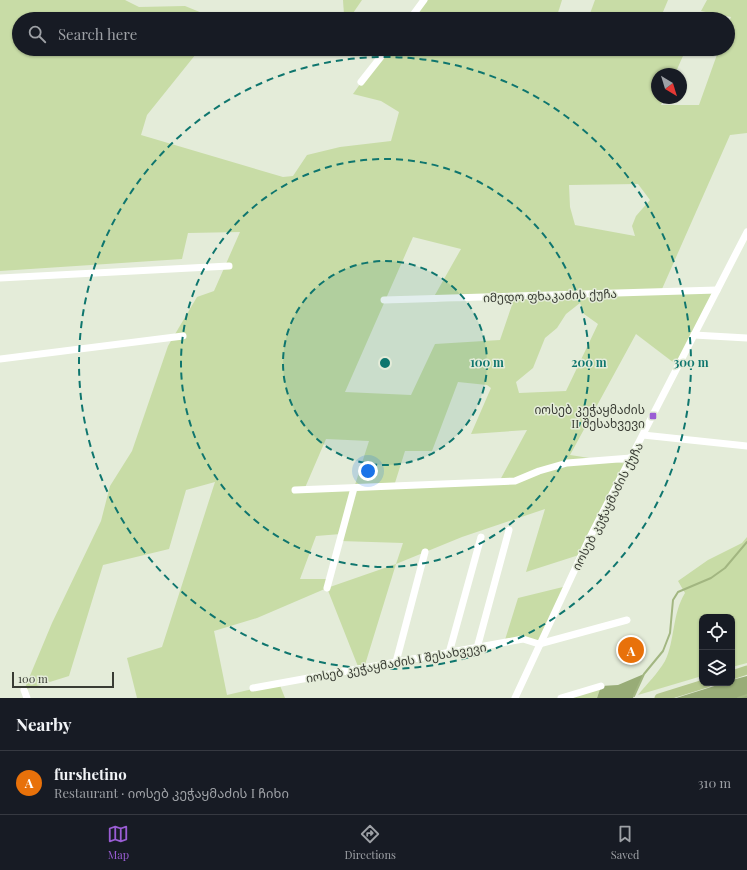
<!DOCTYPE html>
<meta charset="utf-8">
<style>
:root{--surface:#171b24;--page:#242831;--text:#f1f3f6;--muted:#9ea1a6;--line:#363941;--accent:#9a5dd4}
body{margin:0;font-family:"Playfair Display","Noto Sans Georgian",serif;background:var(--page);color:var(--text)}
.controls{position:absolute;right:12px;bottom:12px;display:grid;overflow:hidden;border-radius:8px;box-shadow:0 1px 3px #0004}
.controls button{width:36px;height:36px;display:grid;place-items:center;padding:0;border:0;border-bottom:1px solid var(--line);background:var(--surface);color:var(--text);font:20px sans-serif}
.compass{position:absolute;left:651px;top:68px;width:36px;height:36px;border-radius:50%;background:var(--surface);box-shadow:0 1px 3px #0004;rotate:142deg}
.scale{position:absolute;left:12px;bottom:10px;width:102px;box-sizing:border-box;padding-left:4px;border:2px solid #393c34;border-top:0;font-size:11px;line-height:14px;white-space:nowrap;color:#393c34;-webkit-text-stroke:3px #e4ecd9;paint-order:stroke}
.you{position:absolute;left:368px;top:471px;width:14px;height:14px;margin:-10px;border:3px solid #fff;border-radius:50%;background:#1a73e8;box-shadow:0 0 0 6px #1a73e833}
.badge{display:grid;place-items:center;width:26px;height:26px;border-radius:50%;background:var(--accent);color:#fff;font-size:13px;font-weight:700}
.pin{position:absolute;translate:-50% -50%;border:2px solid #fff;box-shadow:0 1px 4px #0006}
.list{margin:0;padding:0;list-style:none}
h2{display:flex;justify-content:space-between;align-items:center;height:52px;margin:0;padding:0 16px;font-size:17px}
h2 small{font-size:13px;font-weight:400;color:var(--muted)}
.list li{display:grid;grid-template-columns:26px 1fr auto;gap:12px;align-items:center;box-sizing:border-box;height:64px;padding:0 16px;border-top:1px solid var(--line)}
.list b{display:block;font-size:15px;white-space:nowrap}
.list p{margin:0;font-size:13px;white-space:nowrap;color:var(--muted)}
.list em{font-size:13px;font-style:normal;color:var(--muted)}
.icon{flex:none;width:22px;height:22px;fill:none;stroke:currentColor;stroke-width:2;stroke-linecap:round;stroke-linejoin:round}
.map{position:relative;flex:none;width:747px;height:698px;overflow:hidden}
.search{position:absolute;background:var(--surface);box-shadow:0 1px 3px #0004;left:12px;right:12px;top:12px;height:44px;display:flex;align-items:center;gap:10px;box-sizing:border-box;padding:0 14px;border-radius:22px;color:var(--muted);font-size:15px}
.sheet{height:116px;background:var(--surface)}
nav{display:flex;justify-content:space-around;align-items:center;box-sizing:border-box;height:56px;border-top:1px solid var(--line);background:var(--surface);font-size:11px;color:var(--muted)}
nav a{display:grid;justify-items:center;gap:2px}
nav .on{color:var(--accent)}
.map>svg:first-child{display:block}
.green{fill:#c8dca6;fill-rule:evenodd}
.forest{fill:#98ac77}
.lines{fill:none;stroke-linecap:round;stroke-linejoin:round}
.stream{stroke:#a2b681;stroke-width:2}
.minor{stroke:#fff;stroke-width:7}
.major{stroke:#b5c88f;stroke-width:9}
.ring{fill:none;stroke:#0f766e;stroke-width:2;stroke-dasharray:7 5}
.poi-dot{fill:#9a5dd4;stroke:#e4ecd9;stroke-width:1.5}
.labels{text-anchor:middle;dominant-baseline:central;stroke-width:3;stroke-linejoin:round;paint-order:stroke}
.street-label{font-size:12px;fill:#393c34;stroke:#e4ecd9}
.poi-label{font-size:12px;fill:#393c34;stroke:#e4ecd9;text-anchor:end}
.centre{fill:#0f766e;stroke:#e4ecd9;stroke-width:2}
.ring-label{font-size:12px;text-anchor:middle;font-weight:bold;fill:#0f766e;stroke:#e4ecd9;stroke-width:3;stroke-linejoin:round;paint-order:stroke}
</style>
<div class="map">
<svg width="747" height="698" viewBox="0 0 747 698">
<rect width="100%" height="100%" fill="#e4ecd9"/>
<g class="green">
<path d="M 0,0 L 125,0 L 139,7 L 185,6 L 212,17 L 213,19 L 19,19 L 19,49 L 200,49 L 147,115 L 141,135 L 283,177 L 293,176 L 307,155 L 340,147 L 391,141 L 399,112 L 381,101 L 353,94 L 385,49 L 686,49 L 675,74 L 657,74 L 657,98 L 664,98 L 661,105 L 699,105 L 719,49 L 728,49 L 728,25 L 731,17 L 701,11 L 707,0 L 747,0 L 747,133 L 730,135 L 662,289 L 717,290 L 678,366 L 636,334 L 570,455 L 628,464 L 582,554 L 526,572 L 545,509 L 462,537 L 396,564 L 364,668 L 359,669 L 327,588 L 257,618 L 214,631 L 227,695 L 279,683 L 285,698 L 137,698 L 127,658 L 162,647 L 215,482 L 186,490 L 169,549 L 103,565 L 69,676 L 24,690 L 52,623 L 101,521 L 110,486 L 132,451 L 168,346 L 197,297 L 214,291 L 240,232 L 188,233 L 182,259 L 0,271 ZM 638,184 L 650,200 L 636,216 L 632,226 L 635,236 L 575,225 L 570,207 L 569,185 ZM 413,237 L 461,249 L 431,302 L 514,299 L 500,340 L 435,344 L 411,395 L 345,392 ZM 580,303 L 584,314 L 598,324 L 566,391 L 519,393 L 516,382 L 533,368 L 545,338 L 557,328 L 566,314 ZM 458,382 L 487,385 L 491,388 L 471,434 L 527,430 L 499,482 L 394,486 L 405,451 L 432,451 ZM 326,439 L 369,441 L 354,488 L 304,490 ZM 341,534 L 340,541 L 403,543 L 396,564 L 327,588 L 329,579 L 300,579 L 316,536 Z"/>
<path d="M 343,0 L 362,0 L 349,19 L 344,15 Z"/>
<path d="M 424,0 L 562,0 L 556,19 L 409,19 Z"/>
<path d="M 595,0 L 668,0 L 660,19 L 588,19 Z"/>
<path d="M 747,537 L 747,663 L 732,667 L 732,617 L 702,617 L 702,676 L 638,695 C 647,684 658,673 665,661 C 675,641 672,614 685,593 L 678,581 L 708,560 L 742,543 Z"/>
<path d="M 567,586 L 539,644 L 523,639 L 504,643 L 518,598 Z"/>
<path d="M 601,686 L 597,698 L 561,698 Z"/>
</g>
<g class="forest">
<path d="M 644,674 L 633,698 L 597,698 L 601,686 L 618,685 Z"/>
<path d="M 747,676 L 747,698 L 676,698 L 724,683 L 732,683 L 732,680 Z"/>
</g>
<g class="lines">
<g class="stream">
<path d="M 634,696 L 644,674 L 663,651 L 670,633 L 673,600 L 678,592 L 711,578 L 725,568 L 747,542"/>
<path d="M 738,698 L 747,695"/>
</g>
<g class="minor">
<path d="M 410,19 L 424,0"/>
<path d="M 361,82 L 387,49"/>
<path d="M 0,278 L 229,266"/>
<path d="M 384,300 L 717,290"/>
<path d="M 694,335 L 747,338"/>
<path d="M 0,359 L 183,336"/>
<path d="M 643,435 L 747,446"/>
<path d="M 295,490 L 515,481 L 539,471 L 567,463 L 631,458"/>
<path d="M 327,588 L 354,488"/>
<path d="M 477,648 L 509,530"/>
<path d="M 449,653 L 481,537"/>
<path d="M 396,662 L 425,552"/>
<path d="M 253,688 L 523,639 L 539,644 L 627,620"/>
<path d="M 24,690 L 27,698"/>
<path d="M 515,698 L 589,539 L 747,232"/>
<path d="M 561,698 L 601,686"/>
</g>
<g class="major">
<path d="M 732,675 L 747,670"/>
<path d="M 659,698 L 707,683"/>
</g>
</g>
<circle cx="385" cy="363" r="102" fill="#0f766e" fill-opacity=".12"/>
<g class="ring">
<circle cx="385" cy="363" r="102"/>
<circle cx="385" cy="363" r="204"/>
<circle cx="385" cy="363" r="306"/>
</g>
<rect class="poi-dot" x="649" y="412" width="8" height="8" rx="2"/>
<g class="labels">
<g class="street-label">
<text transform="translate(550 295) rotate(-2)">იმედო ფხაკაძის ქუჩა</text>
<text transform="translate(607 506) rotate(-63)">იოსებ კეჭაყმაძის ქუჩა</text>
<text transform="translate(396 662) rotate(-10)">იოსებ კეჭაყმაძის I შესახვევი</text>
</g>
<g class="poi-label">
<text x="645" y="409">იოსებ კეჭაყმაძის<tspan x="645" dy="14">II შესახვევი</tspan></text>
</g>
</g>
<circle cx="385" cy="363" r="6" class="centre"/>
<g class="ring-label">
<text x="487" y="367">100 m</text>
<text x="589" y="367">200 m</text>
<text x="691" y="367">300 m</text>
</g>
</svg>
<div class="controls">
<button><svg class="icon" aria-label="locate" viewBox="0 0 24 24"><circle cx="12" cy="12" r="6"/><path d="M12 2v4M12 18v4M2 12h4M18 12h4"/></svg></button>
<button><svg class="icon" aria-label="layers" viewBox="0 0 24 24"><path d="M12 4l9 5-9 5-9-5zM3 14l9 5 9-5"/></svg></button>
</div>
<svg class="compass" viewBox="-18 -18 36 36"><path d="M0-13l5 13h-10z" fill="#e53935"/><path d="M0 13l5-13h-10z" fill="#9ea1a6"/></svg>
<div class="scale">100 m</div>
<div class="you"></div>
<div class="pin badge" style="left:631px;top:650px;background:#e8710a">A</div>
<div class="search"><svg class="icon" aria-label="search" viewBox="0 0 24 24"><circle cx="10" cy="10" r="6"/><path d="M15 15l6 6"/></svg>Search here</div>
</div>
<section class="sheet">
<h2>Nearby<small></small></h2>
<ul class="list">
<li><span class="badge" style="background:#e8710a">A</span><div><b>furshetino</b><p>Restaurant · იოსებ კეჭაყმაძის I ჩიხი</p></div><em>310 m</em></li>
</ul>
</section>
<nav>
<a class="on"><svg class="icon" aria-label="map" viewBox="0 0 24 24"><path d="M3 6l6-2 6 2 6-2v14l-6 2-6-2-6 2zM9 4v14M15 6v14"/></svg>Map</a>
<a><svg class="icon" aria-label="directions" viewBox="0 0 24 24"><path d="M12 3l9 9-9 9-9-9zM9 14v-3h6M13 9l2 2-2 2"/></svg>Directions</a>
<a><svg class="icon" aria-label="saved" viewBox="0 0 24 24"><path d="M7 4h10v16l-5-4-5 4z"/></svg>Saved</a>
</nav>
